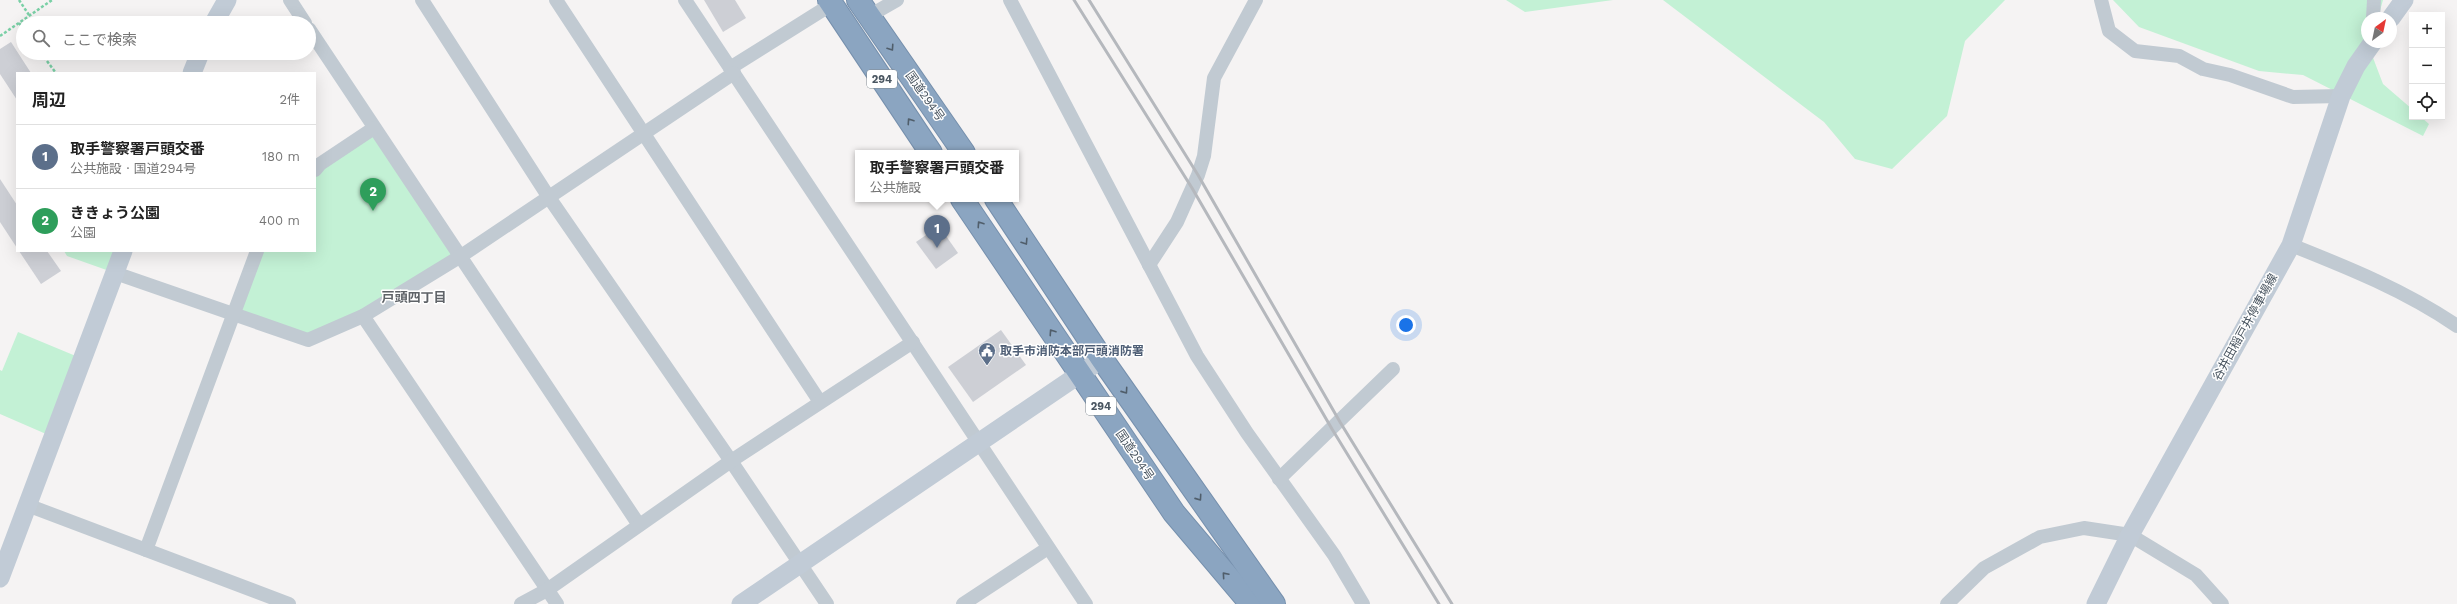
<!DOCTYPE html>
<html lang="ja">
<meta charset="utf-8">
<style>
:root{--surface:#fff;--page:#f2f2f2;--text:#222;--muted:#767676;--line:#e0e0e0;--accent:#1a73e8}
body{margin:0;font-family:"Work Sans","Noto Sans JP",sans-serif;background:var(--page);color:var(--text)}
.controls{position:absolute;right:12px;top:12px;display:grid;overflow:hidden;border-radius:0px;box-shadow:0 4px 16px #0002}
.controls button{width:36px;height:36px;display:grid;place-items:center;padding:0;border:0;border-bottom:1px solid var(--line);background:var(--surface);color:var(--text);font:20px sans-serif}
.compass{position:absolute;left:2361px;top:12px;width:36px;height:36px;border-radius:50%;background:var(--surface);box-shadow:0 4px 16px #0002;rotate:33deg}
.you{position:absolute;left:1406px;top:325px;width:14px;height:14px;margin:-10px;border:3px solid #fff;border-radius:50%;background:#1a73e8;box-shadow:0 0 0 6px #1a73e833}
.badge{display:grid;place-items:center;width:26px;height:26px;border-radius:50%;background:var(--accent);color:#fff;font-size:13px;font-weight:700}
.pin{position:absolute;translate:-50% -33px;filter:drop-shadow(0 1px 2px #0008)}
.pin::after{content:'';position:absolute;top:21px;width:14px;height:12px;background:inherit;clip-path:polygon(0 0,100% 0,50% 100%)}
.popup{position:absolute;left:855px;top:150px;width:164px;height:52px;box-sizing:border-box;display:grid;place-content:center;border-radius:0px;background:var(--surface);filter:drop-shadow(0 1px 3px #0005);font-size:13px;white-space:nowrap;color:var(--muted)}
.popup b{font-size:15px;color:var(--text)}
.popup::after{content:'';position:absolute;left:50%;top:100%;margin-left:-8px;border:8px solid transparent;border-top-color:var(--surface)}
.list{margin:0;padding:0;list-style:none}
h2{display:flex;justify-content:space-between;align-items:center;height:52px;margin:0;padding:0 16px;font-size:17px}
h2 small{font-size:13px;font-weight:400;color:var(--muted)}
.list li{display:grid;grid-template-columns:26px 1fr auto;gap:12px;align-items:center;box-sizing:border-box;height:64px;padding:0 16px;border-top:1px solid var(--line)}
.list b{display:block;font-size:15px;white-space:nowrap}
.list p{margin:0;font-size:13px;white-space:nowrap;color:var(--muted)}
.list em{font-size:13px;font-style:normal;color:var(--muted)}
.icon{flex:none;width:22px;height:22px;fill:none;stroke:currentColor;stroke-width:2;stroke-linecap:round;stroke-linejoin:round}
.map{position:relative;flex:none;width:2457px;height:604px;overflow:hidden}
.search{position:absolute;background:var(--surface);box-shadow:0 4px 16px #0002;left:16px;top:16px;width:300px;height:44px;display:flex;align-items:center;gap:10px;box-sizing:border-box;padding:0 14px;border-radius:22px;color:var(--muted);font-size:15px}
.panel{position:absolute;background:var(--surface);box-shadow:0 4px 16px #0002;left:16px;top:72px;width:300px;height:180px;border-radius:0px}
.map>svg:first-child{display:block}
.green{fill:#c3f1d5}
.building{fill:#cdcfd5}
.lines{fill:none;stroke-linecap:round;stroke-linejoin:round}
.highway-casing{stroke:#7690ad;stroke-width:24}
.path{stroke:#7ad0a6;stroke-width:2.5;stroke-dasharray:3 2;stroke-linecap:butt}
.street{stroke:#c1cad2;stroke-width:14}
.secondary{stroke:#c1cbd6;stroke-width:19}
.highway{stroke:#8ba5c1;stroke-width:22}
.rail{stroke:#b5b8bd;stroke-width:3}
.oneway{stroke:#505e6b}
.labels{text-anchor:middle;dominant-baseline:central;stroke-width:3;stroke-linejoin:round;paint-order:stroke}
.shield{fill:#fff;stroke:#808990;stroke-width:1}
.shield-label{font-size:11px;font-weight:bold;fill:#4a5661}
.street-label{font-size:12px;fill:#4a5661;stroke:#fff}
.service-label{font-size:12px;font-weight:bold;fill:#4e5e75;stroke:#fff;text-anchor:start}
.neighbourhood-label{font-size:13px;font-weight:bold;fill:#5f6368;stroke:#fff}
</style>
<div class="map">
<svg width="2457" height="604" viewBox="0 0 2457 604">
<rect width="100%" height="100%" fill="#f5f3f3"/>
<g class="green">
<path d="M 1506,0 L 1613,0 L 1525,12 Z"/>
<path d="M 1663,0 L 2005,0 L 1965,41 L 1947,116 L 1892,169 L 1855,159 L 1824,122 Z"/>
<path d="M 2113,0 L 2383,0 L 2378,18 L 2367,18 L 2367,42 L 2383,84 L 2412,109 L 2412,117 L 2421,117 L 2429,124 L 2423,136 L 2303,75 L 2259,71 L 2139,27 Z"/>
<path d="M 374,128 L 461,256 L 308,340 L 232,315 L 257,251 L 315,251 L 315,170 Z"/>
<path d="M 64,251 L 123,251 L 115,273 L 67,256 Z"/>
<path d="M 18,332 L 83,359 L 53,437 L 0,414 L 0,370 L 2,371 Z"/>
</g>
<g class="building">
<path d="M 704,0 L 735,0 L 746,18 L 723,32 Z"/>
<path d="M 11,42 L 31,73 L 17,73 L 17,100 L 0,74 L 0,49 Z"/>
<path d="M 0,179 L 17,205 L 17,248 L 0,222 Z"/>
<path d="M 939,226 L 958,253 L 936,269 L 916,242 Z"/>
<path d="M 19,251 L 47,251 L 61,271 L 41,284 Z"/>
<path d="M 1001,330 L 1026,365 L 973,402 L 948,367 Z"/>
</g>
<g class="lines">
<g class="highway-casing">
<g id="highway">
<path d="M 829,0 L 931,153"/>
<path d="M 858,0 L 964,153"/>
<path d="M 962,199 L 1174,513 L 1251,604"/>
<path d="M 996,199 L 1102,359 L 1274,604"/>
</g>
</g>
<g class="path">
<path d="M 19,0 L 29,15"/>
<path d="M 19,23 L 23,28"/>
<path d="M 0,36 L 52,0"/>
<path d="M 41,53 L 56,73"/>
</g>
<g class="street">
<path d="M 290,0 L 305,23"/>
<path d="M 422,0 L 548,196 L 731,461 L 827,604"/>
<path d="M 556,0 L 820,402"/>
<path d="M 685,0 L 1086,604"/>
<path d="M 1010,0 L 1197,356 L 1247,433 L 1334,555 L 1363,604"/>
<path d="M 2101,0 L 2109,31 L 2135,51 L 2179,56 L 2203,69 L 2230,75 L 2293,97 L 2341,96"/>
<path d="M 869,16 L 897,0"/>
<path d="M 2373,18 L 2374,0"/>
<path d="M 309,29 L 639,525"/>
<path d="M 730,68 L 832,4"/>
<path d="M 315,170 L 320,164 L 374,128"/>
<path d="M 2291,245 C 2349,268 2406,291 2457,326"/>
<path d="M 1149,265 L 1177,222 L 1198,175 L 1204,156 L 1214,78 L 1256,0"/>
<path d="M 115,273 L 308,340 L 363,316 L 461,256 L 734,73"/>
<path d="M 363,316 L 557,604"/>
<path d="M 1279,479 L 1393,369"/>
<path d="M 27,505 L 289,604"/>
<path d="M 146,550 L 257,251"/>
<path d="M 521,604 L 547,590 L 731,461 L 913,342"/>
<path d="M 963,604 L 1048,548"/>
<path d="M 1947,604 L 1984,568 L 2040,537 L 2084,528 L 2130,535 L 2196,575 L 2222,604"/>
</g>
<g class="secondary">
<path d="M 2391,18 L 2404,0"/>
<path d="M 214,23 L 227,0"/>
<path d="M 192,73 L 200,53"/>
<path d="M 0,578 L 123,251"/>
<path d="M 741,604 L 1102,359"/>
<path d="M 2096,604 L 2130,535 L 2291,245 L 2341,96 L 2356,66 L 2373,42"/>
</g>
<use href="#highway" class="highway"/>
<g class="rail">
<path d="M 1074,0 L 1192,188 L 1332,429 L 1439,604"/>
<path d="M 1089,0 L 1198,175 L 1340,422 L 1452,604"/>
</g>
</g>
<defs><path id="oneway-chevron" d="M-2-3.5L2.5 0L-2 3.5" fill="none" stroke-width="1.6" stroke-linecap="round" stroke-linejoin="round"/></defs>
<g class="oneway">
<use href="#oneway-chevron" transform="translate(891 48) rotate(56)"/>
<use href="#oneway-chevron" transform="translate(910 121) rotate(-124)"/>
<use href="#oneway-chevron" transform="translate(980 224) rotate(-124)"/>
<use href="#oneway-chevron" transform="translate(1025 242) rotate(57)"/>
<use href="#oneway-chevron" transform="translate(1052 332) rotate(-124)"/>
<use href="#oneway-chevron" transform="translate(1125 391) rotate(55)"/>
<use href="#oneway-chevron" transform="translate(1199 498) rotate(55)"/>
<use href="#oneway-chevron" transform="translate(1225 575) rotate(-131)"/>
</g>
<defs>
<g id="civic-pin" transform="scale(0.9)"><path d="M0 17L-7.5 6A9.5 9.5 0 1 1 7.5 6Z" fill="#5c6f8a" stroke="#fff"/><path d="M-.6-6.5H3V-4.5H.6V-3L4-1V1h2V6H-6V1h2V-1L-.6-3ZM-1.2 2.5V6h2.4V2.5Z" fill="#fff"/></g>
</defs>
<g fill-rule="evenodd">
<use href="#civic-pin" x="987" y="351"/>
</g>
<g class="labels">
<g class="shield">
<rect x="867" y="70" width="30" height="18" rx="3"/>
<rect x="1086" y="397" width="30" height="18" rx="3"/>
</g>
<g class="shield-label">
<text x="882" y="79">294</text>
<text x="1101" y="406">294</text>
</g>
<g class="street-label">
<text transform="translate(925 96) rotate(55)">国道294号</text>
<text transform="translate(2245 327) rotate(-61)">谷井田稲戸井停車場線</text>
<text transform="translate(1135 455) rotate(56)">国道294号</text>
</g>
<g class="service-label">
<text x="1000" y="351">取手市消防本部戸頭消防署</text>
</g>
<g class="neighbourhood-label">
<text x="414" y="297">戸頭四丁目</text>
</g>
</g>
</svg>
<div class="controls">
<button>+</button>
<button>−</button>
<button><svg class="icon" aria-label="locate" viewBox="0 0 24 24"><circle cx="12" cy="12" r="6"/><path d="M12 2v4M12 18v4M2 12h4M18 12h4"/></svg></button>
</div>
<svg class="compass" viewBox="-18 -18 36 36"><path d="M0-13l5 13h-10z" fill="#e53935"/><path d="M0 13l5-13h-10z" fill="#767676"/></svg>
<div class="you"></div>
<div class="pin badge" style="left:937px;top:248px;background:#5c6f8a">1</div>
<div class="popup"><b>取手警察署戸頭交番</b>公共施設</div>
<div class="pin badge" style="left:373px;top:211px;background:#2e9e5b">2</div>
<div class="search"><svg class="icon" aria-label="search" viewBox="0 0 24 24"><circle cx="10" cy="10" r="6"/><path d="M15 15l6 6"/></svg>ここで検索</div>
<section class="panel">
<h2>周辺<small>2件</small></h2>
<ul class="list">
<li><span class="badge" style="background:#5c6f8a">1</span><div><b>取手警察署戸頭交番</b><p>公共施設 · 国道294号</p></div><em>180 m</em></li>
<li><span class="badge" style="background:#2e9e5b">2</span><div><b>ききょう公園</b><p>公園</p></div><em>400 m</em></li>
</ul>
</section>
</div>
